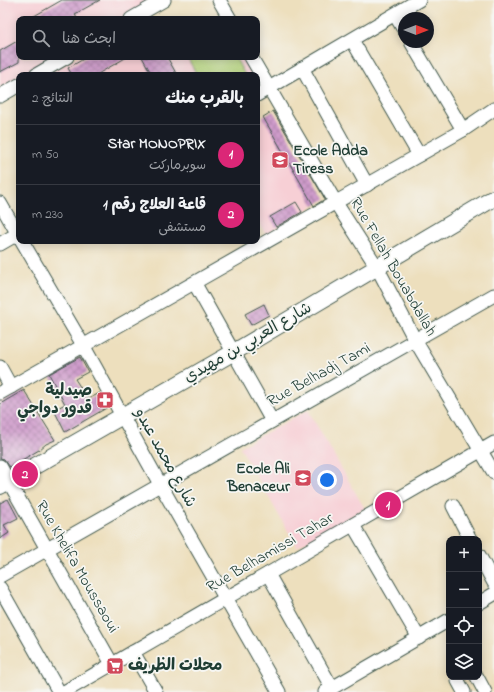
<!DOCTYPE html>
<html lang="ar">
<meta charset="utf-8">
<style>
:root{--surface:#171b24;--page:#20242c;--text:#f1f3f6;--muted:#9ea1a6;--line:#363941;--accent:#db2777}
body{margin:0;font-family:"Indie Flower","Playpen Sans Arabic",sans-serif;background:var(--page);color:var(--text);direction:rtl}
.controls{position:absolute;right:12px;bottom:12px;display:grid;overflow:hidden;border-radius:8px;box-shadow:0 2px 10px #0003}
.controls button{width:36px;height:36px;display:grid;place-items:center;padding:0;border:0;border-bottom:1px solid var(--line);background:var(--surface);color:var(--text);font:20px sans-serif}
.compass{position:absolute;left:398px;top:12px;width:36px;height:36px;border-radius:50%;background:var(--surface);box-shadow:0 2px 10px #0003;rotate:90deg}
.you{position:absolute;left:327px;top:480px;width:14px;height:14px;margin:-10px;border:3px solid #fff;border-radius:50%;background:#1a73e8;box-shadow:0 0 0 6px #1a73e833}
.badge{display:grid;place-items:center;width:26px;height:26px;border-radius:50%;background:var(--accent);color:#fff;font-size:13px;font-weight:700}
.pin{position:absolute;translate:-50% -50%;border:2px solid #fff;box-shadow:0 1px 4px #0006}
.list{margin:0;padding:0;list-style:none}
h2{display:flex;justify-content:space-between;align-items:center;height:52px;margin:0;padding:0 16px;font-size:17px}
h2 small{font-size:13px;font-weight:400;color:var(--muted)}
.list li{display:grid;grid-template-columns:26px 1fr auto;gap:12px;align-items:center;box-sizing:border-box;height:60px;padding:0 16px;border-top:1px solid var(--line)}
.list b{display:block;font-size:15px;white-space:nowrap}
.list p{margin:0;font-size:13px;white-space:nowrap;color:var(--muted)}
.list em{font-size:13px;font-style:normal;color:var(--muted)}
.icon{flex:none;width:22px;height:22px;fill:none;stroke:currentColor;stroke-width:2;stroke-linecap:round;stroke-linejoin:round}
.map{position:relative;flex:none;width:494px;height:692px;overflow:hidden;direction:ltr}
.search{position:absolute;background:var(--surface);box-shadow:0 2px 10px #0003;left:16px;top:16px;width:244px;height:44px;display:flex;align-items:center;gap:10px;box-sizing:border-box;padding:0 14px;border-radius:8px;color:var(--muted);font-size:15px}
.panel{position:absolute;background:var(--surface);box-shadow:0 2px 10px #0003;left:16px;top:72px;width:244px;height:172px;border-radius:8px;direction:rtl}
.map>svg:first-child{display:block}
.built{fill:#f7cfd5}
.garden{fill:#b6d57c;stroke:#6a8958}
.building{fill:url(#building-cross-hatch)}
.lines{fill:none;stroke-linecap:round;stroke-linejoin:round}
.minor-casing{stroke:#3e5549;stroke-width:15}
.major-casing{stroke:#3e5549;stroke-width:18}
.minor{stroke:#fff;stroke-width:13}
.major{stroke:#fff;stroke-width:16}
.labels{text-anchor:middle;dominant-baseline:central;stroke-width:3.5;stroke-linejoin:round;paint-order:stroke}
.poi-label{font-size:16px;font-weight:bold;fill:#1f3d34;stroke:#f6f6f2;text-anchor:start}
.street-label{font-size:16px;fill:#1f3d34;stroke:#f6f6f2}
</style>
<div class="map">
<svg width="494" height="692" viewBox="0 0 494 692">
<defs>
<pattern id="building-cross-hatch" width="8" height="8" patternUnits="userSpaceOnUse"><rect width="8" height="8" fill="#cf9bcb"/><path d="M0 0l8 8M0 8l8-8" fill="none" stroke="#a780a6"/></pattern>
</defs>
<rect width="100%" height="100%" fill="#f6f6f2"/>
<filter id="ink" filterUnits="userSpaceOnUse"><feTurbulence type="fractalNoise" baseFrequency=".025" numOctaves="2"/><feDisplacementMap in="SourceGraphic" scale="8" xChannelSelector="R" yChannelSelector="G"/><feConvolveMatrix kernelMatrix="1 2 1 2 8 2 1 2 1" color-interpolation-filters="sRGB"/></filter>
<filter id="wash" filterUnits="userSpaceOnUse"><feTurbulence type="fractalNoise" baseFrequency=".012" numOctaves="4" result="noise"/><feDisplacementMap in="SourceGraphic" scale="16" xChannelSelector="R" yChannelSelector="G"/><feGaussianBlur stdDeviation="0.9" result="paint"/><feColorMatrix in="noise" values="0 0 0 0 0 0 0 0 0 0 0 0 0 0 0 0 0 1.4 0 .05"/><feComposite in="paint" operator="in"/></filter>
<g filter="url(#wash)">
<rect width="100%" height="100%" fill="#eddfbd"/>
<g class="built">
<path d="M 0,0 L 153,0 L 120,19 L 19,19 L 19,57 L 54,57 L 23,75 L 19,75 L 19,77 L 0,88 Z"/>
<path d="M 77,57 L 243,57 L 253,75 L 46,75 Z"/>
<path d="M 274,111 L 325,199 L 266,235 L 257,220 L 257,121 Z"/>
<path d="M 308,410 L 365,509 L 297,547 L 240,447 Z"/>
</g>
<path class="garden" d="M 187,57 L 235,57 L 245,75 L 197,75 Z"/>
<g id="blocks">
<g class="building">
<path d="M 62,0 L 100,0 L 75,14 L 77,19 L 29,19 Z"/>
<path d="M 19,40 L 19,62 L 0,72 L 0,51 Z"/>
<path d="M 87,57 L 127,57 L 96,75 L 72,75 L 68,68 Z"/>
<path d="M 142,57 L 167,57 L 177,75 L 152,75 Z"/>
<path d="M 273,111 L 325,199 L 314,206 L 263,117 Z"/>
<path d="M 296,202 L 302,212 L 276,227 L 270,217 Z"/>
<path d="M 264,304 L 269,315 L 251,325 L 245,314 Z"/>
<path d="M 80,357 L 88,372 L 75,379 L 88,399 L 100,393 L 108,407 L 65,432 L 54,410 L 65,404 L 49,374 Z"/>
<path d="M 24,390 L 55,440 L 46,444 L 39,450 L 10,467 L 4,459 L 0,458 L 0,404 Z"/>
<path d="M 8,499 L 18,518 L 4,525 L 9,533 L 0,539 L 0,503 Z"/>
</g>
</g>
</g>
<g filter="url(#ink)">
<use href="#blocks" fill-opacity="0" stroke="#3e5549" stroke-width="1"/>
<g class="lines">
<g class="minor-casing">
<g id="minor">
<path d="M 219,0 L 230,19"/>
<path d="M 395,15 L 404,30"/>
<path d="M 131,19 L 164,0"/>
<path d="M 352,40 L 419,155"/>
<path d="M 411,42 L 463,130"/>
<path d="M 251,57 L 336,203 L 377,267 L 415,340 L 494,473"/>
<path d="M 302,68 L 367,185"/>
<path d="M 36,75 L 67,57"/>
<path d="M 257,95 L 419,0"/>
<path d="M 0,96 L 19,85"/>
<path d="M 0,203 L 19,236"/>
<path d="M 22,241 L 83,345 L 160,484 L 279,692"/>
<path d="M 0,244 L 19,233"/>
<path d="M 195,284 L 272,421"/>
<path d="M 0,367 L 11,387"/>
<path d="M 0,393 L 463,130 L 494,109"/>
<path d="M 0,466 L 112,664"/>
<path d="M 453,506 L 470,539"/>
<path d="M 353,525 L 419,638"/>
<path d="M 479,555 L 494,583"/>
<path d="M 268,574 L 332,688"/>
<path d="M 0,576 L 494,295"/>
<path d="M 0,588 L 59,692"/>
<path d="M 479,603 L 494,594"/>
<path d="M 133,652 L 156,692"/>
<path d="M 459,677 L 458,681 L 464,692"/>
<path d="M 477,677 L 485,692"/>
<path d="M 64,692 L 494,443"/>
<path d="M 325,692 L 449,620"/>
</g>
</g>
<g class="major-casing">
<path id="major" d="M 0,486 L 234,352 L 494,198"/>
</g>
<use href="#minor" class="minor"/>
<use href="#major" class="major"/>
</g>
</g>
<defs>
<g id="school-square" transform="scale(0.9)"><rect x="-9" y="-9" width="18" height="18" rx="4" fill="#d1495b" stroke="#f6f6f2"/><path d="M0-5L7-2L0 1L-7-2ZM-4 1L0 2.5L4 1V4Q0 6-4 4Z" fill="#fff"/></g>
<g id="pharmacy-square" transform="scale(0.9)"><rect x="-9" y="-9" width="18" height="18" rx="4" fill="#d1495b" stroke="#f6f6f2"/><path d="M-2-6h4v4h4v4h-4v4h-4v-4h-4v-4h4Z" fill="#fff"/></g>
<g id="supermarket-square" transform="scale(0.9)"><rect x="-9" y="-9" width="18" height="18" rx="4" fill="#d1495b" stroke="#f6f6f2"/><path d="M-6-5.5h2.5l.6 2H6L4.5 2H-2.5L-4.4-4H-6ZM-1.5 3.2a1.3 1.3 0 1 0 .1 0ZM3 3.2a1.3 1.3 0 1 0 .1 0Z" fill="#fff"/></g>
</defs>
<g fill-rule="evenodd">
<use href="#school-square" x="280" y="160"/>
<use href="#pharmacy-square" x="105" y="400"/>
<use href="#school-square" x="303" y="478"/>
<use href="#supermarket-square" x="115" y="666"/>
</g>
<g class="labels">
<g class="poi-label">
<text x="293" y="151">Ecole Adda<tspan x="293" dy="18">Tiress</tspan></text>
<text x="92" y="391" text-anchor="end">صيدلية<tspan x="92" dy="18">قدور دواجي</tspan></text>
<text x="290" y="469" text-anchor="end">Ecole Ali<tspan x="290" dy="18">Benaceur</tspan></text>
<text x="128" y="666">محلات الظريف</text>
</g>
<g class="street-label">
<text transform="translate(393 267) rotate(60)">Rue Fellah Bouabdallah</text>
<text transform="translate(248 343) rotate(-30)">شارع العربي بن مهيدي</text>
<text transform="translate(319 375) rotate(-29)">Rue Belhadj Tami</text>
<text transform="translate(165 458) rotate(61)">شارع محمد عبدو</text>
<text transform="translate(270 553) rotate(-30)">Rue Belhamissi Tahar</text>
<text transform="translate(77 567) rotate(60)">Rue Khelifa Moussaoui</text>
</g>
</g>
</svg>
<div class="controls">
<button>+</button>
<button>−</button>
<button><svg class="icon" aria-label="locate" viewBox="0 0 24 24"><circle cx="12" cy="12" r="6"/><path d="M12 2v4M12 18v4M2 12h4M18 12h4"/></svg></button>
<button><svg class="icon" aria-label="layers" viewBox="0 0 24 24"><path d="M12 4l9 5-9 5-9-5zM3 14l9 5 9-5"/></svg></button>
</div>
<svg class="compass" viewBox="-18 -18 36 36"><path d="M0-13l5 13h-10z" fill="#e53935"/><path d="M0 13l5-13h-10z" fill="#9ea1a6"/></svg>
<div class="you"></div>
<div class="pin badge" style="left:388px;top:505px">1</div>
<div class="pin badge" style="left:25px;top:474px">2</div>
<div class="search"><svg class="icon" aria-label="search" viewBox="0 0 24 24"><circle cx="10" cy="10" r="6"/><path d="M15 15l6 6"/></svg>ابحث هنا</div>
<section class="panel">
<h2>بالقرب منك<small>النتائج: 2</small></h2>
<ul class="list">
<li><span class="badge">1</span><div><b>Star MONOPRIX</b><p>سوبرماركت</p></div><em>50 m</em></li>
<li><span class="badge">2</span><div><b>قاعة العلاج رقم 1</b><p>مستشفى</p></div><em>230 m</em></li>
</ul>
</section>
</div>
